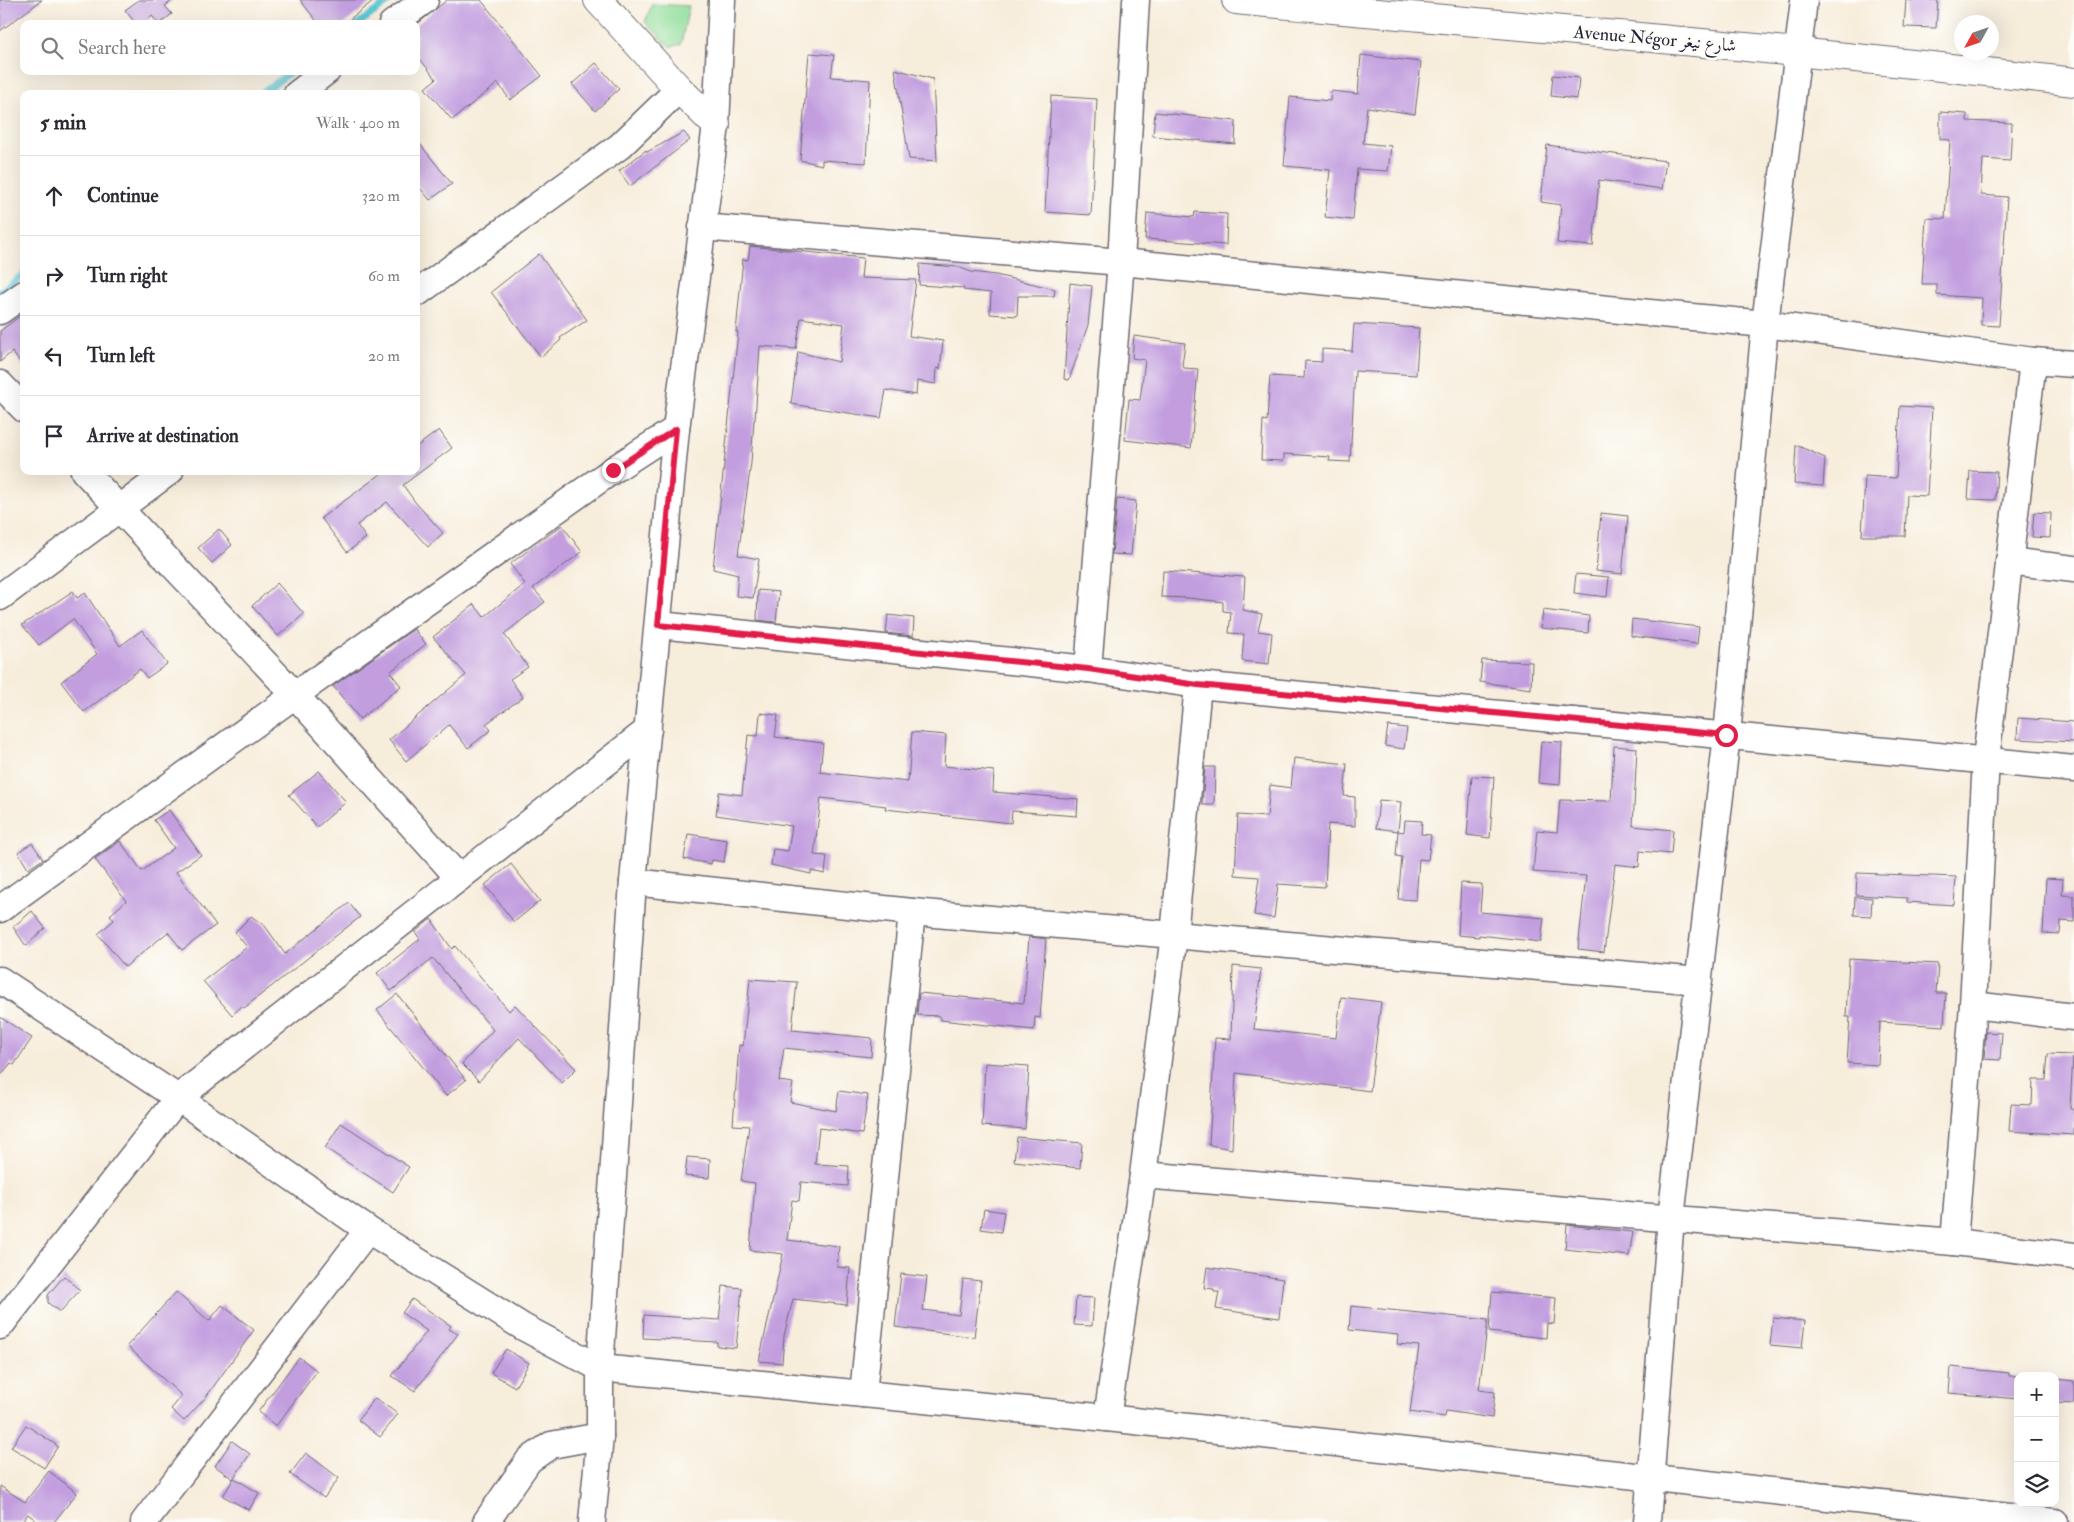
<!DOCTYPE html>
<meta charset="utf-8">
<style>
:root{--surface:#fff;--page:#f2f2f3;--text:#2b2b33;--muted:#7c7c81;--line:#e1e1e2}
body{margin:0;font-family:"IM FELL Double Pica",Amiri,serif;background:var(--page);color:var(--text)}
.controls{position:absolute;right:15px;bottom:15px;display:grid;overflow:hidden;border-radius:10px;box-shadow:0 5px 20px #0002}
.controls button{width:45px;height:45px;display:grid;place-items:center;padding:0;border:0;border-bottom:1px solid var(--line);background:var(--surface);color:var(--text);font:25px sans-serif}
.compass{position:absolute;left:1954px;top:15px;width:45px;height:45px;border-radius:50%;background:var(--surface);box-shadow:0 5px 20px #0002;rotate:230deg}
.stop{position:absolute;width:15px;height:15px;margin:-11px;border:4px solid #e11d48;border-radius:50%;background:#fff}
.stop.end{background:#e11d48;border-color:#fff;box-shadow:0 1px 5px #0008}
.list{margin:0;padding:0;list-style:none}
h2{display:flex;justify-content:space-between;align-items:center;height:65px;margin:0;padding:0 20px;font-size:21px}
h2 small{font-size:16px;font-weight:400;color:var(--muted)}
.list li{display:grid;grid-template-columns:32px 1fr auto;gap:15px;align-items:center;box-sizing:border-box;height:80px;padding:0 20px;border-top:1px solid var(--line)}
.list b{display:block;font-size:19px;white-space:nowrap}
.list em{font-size:16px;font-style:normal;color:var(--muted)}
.icon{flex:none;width:28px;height:28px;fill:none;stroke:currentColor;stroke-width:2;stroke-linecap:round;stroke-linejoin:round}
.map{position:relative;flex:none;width:2074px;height:1522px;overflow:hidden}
.search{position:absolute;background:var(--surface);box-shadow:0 5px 20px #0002;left:20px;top:20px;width:400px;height:55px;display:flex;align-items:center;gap:12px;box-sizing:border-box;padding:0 18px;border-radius:10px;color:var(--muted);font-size:19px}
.panel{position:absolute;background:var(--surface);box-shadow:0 5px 20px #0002;left:20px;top:90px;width:400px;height:385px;border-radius:10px}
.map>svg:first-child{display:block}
.green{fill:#91de9b;stroke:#5a806b}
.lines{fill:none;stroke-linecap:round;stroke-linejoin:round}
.stream{stroke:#5bc6d5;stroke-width:7}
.building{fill:#c29edf}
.minor-casing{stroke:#6d6973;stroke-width:29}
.major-casing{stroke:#6d6973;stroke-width:30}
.minor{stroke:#fff;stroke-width:26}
.major{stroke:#fff;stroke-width:28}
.route{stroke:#e11d48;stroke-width:6}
.labels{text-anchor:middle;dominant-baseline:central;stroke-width:5;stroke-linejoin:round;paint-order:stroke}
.street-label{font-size:18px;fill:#22223b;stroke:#fdfcf7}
</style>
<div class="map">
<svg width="2074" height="1522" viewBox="0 0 2074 1522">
<rect width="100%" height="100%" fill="#fdfcf7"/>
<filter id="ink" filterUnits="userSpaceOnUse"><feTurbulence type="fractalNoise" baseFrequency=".02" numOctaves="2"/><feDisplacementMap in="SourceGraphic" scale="10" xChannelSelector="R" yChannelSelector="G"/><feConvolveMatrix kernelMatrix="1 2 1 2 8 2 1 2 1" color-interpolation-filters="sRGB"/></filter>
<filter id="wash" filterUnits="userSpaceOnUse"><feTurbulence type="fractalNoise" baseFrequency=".0096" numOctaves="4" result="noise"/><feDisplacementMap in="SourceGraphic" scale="20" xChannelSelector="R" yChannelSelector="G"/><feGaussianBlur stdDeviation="1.12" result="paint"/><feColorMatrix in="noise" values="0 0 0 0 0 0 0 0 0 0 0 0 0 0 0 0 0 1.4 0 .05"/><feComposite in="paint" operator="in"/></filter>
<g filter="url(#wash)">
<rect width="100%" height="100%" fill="#f7eddb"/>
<path class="green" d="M 652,4 L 689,6 L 681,44 L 670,47 L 645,22 Z"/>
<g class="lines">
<g class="stream">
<path d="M 358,24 L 391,0"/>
<path d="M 261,94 L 292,71"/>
<path d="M 0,292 L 24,274"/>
</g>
</g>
<g id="blocks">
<g class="building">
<path d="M 0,0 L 42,0 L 0,31 Z"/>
<path d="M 139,0 L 173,0 L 165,6 L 172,14 L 159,24 L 152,16 L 142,24 L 136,24 L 125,10 Z"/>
<path d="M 300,0 L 374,0 L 344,24 L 319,24 Z"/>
<path d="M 447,0 L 481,0 L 542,76 L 510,100 L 498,83 L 452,120 L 425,88 L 436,79 L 416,54 L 416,25 Z"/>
<path d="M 1906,0 L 1938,0 L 1936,28 L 1904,27 Z"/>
<path d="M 809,53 L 834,55 L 831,77 L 870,80 L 866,163 L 822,160 L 822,165 L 800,160 Z"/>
<path d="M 1361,55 L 1421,62 L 1415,114 L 1367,107 L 1363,143 L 1391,146 L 1388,171 L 1357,169 L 1353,220 L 1325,217 L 1330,170 L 1284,166 L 1290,97 L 1330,101 L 1331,91 L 1358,94 Z"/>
<path d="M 596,63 L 619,89 L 595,111 L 572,84 Z"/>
<path d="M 895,69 L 933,79 L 937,161 L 909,159 Z"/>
<path d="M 1553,75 L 1579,78 L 1577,99 L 1551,96 Z"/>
<path d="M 1051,96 L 1097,99 L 1091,215 L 1045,212 Z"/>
<path d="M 1155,112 L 1236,121 L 1235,144 L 1153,136 Z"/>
<path d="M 1940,112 L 1967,114 L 1967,121 L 2012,123 L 2010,161 L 1983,159 L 1981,195 L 2007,197 L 1999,326 L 1981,325 L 1982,298 L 1937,295 L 1937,284 L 1922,284 L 1926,218 L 1945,219 L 1950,140 L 1940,139 Z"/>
<path d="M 684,132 L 690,140 L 630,186 L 619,171 L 646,150 L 647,152 Z"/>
<path d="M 416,139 L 452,184 L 430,200 L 416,183 Z"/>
<path d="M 1547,145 L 1666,161 L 1662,189 L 1599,180 L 1593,246 L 1557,243 L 1561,205 L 1541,202 Z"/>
<path d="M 1195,212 L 1227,214 L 1226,245 L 1145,239 L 1147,213 L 1194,217 Z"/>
<path d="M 750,246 L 863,258 L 861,278 L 916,280 L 909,336 L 943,341 L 940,369 L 937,368 L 936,384 L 917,381 L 916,395 L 886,390 L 881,418 L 791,404 L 798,352 L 839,362 L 844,324 L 801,318 L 796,349 L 760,346 L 755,420 L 754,420 L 751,463 L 738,555 L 759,559 L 753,598 L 736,596 L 738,575 L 713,569 L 738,332 L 736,332 L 743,259 L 748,260 Z"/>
<path d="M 539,254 L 587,320 L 560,338 L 561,340 L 541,357 L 491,292 Z"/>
<path d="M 920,264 L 958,267 L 971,272 L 996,275 L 1055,289 L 1054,296 L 1018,296 L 1017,316 L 990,314 L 991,293 L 963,290 L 964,288 L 919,285 Z"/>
<path d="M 1070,283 L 1092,286 L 1088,325 L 1069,380 L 1064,379 Z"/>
<path d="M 24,313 L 24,367 L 12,352 L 0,362 L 0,331 Z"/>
<path d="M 1354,324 L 1419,328 L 1416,375 L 1355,371 L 1350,462 L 1329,461 L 1330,457 L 1284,454 L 1284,461 L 1261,460 L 1263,420 L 1267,421 L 1270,376 L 1304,378 L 1305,361 L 1322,362 L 1322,349 L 1352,351 Z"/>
<path d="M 1134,336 L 1185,343 L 1182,365 L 1184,368 L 1198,369 L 1191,448 L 1125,440 L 1129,399 L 1140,400 L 1145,360 L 1132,358 Z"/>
<path d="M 1900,406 L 1932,408 L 1927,496 L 1907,495 L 1905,536 L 1862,536 L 1865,476 L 1896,478 Z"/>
<path d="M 439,430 L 452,448 L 403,485 L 415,502 L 443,533 L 428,547 L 387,502 L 357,525 L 366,538 L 347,552 L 321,518 L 385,471 L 416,471 L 416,447 Z"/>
<path d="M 1796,445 L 1825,458 L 1823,486 L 1794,484 Z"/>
<path d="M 1970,471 L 1997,472 L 1995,500 L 1968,499 Z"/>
<path d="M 1117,499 L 1136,501 L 1131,555 L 1112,554 Z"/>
<path d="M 2034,512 L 2051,513 L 2050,538 L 2032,537 Z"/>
<path d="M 1601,513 L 1628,516 L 1622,574 L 1596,571 Z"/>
<path d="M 562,525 L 582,552 L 533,588 L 545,602 L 504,634 L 528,667 L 510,679 L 523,697 L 486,724 L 491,730 L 468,748 L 449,725 L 406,761 L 389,740 L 466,675 L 433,637 L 474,604 L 484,617 L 525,584 L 510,564 Z"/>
<path d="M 219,529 L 232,545 L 212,563 L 198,548 Z"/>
<path d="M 1163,571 L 1245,577 L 1243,610 L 1262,614 L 1258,631 L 1272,633 L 1269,664 L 1242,661 L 1244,634 L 1229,633 L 1231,612 L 1223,611 L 1223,602 L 1189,598 L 1161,597 Z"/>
<path d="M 1576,574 L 1609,577 L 1607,597 L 1574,593 Z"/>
<path d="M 277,583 L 304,614 L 278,636 L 252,606 Z"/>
<path d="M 758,590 L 779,592 L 776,622 L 757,620 Z"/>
<path d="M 73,591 L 77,598 L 85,593 L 120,646 L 142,630 L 167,664 L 147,678 L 140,669 L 84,712 L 61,682 L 97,654 L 73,619 L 39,645 L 22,625 Z"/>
<path d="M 1543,610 L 1589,616 L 1588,633 L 1541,628 Z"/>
<path d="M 888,615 L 914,618 L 913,636 L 886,633 Z"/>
<path d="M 1632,619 L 1699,627 L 1697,644 L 1631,636 Z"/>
<path d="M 414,629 L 426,644 L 390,672 L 401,686 L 360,719 L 333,686 Z"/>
<path d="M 1482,660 L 1532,662 L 1531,689 L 1480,682 Z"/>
<path d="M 760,713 L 778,715 L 775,737 L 823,743 L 820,772 L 908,782 L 912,732 L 946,735 L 944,766 L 994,771 L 993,792 L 1078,799 L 1077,816 L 1012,811 L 1011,823 L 885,809 L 886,806 L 821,798 L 814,855 L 827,856 L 825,874 L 811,871 L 811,874 L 771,865 L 773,849 L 788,851 L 792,826 L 716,815 L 719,792 L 742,795 L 748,735 L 758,736 Z"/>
<path d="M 2018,718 L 2074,722 L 2074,742 L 2017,739 Z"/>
<path d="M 1388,726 L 1407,728 L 1404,749 L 1385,746 Z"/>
<path d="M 1541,741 L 1562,742 L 1560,785 L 1538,783 Z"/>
<path d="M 1614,746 L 1637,748 L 1633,826 L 1673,830 L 1671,854 L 1640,851 L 1639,867 L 1615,864 L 1604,952 L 1578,949 L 1586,876 L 1533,872 L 1537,830 L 1557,832 L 1560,800 L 1611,801 Z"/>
<path d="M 1294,758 L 1347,764 L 1344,796 L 1355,797 L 1355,826 L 1328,824 L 1325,887 L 1278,884 L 1274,918 L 1254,915 L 1259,877 L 1235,875 L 1238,815 L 1267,817 L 1270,785 L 1291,788 Z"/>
<path d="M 1205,767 L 1215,767 L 1214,805 L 1202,805 Z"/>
<path d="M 319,771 L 346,802 L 317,827 L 289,795 Z"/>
<path d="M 1472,776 L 1494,777 L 1490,838 L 1467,835 Z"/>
<path d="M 1379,800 L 1401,802 L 1398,831 L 1376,828 Z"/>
<path d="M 169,810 L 201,855 L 176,872 L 216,925 L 182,950 L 168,932 L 125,967 L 98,934 L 114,920 L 110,915 L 126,901 L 95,859 L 120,841 L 142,871 L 174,848 L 154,820 Z"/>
<path d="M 1405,820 L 1422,821 L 1421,834 L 1431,835 L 1428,860 L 1419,859 L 1416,900 L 1398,899 L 1402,857 L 1396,856 L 1398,831 L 1404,832 Z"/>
<path d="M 688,834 L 727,840 L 724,862 L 712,860 L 711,864 L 684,859 Z"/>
<path d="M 32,843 L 43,859 L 28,869 L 18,852 Z"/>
<path d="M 511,864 L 540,901 L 514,922 L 485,885 Z"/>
<path d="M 1857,873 L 1956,877 L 1954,905 L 1907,902 L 1907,898 L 1856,895 Z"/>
<path d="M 2046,878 L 2063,879 L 2062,895 L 2074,896 L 2074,922 L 2061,921 L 2060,934 L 2043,933 Z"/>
<path d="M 1461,883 L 1482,884 L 1480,912 L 1544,918 L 1541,942 L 1479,935 L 1479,937 L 1458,935 Z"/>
<path d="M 1855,897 L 1872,898 L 1871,916 L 1854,915 Z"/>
<path d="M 349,903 L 360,917 L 244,1008 L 242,1006 L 232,1015 L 203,981 L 247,947 L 235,932 L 251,916 L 265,926 L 285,954 Z"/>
<path d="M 32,911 L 45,928 L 26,946 L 13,927 Z"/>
<path d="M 431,919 L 452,949 L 455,946 L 509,1011 L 515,1005 L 576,1069 L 562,1083 L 519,1038 L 479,1081 L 462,1064 L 493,1030 L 433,958 L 391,991 L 377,973 L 420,939 L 415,932 Z"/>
<path d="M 1029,937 L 1046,939 L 1040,1018 L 1035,1017 L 1034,1030 L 940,1020 L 940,1016 L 917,1015 L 919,993 L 1024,1003 Z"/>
<path d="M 1849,959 L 1938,964 L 1936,993 L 1946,993 L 1944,1026 L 1880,1022 L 1878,1065 L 1847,1063 L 1850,1017 L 1846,1017 Z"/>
<path d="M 1233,966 L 1261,969 L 1254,1029 L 1336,1038 L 1341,997 L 1381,1002 L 1370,1091 L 1236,1073 L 1232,1149 L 1209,1145 L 1215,1038 L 1231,1039 Z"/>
<path d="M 750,979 L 797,982 L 792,1030 L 872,1038 L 871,1057 L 784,1048 L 779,1081 L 793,1083 L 790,1102 L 836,1111 L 839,1091 L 868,1095 L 862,1134 L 819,1128 L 815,1164 L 849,1166 L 848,1186 L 801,1182 L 799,1201 L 792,1200 L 787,1240 L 839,1246 L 837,1267 L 850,1268 L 847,1305 L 793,1299 L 784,1336 L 782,1363 L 759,1361 L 783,1254 L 750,1250 L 755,1183 L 741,1181 L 749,1126 L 733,1125 L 739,1045 L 743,1046 Z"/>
<path d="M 397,994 L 466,1080 L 446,1096 L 377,1010 Z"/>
<path d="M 0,1017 L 32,1038 L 14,1065 L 11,1063 L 0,1076 Z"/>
<path d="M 1986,1032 L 2002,1033 L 2000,1060 L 1984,1059 Z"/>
<path d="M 2048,1054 L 2073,1055 L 2070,1109 L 2074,1109 L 2074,1135 L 2009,1131 L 2011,1104 L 2032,1105 L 2033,1080 L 2046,1080 Z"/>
<path d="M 985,1063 L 1029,1066 L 1025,1129 L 982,1126 Z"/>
<path d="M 341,1123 L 409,1167 L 393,1192 L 325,1148 Z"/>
<path d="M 1017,1137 L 1082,1143 L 1080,1168 L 1014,1161 Z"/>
<path d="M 687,1157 L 710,1159 L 709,1178 L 685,1176 Z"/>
<path d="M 984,1209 L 1004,1212 L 1001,1232 L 981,1229 Z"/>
<path d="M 1567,1225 L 1633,1232 L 1629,1256 L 1565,1249 Z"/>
<path d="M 1207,1267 L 1283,1279 L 1279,1318 L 1216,1309 L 1219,1292 L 1214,1292 L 1214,1289 L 1204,1288 Z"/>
<path d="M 901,1274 L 927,1277 L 923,1310 L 959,1315 L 963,1279 L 981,1281 L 974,1337 L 895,1327 Z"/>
<path d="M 64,1276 L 80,1290 L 60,1312 L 48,1303 L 48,1295 Z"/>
<path d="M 723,1286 L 742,1288 L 736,1348 L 717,1346 L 717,1342 L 643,1338 L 644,1315 L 719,1320 Z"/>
<path d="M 176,1292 L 209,1321 L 222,1305 L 254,1330 L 206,1397 L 184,1421 L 171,1409 L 182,1396 L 127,1346 Z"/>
<path d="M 1492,1292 L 1556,1298 L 1554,1324 L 1547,1323 L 1546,1338 L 1489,1332 Z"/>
<path d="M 1076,1297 L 1094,1298 L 1092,1326 L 1074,1325 Z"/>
<path d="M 412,1299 L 451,1326 L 449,1329 L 458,1334 L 415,1391 L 392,1376 L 427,1331 L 402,1313 Z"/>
<path d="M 1351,1306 L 1488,1320 L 1479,1390 L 1495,1392 L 1492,1418 L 1446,1411 L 1445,1417 L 1410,1412 L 1419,1346 L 1397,1344 L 1398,1335 L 1349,1330 Z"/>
<path d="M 1773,1318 L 1805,1321 L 1802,1348 L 1770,1345 Z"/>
<path d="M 506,1349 L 529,1363 L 515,1387 L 491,1373 Z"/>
<path d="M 299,1357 L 317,1371 L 276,1426 L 258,1412 Z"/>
<path d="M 1951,1367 L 2009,1373 L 2009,1376 L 2018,1376 L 2018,1399 L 1949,1393 Z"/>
<path d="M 2055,1379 L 2074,1381 L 2074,1404 L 2055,1403 Z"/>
<path d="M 375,1398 L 398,1414 L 380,1437 L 358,1420 Z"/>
<path d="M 26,1425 L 58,1446 L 44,1468 L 11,1447 Z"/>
<path d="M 232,1441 L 250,1454 L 233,1479 L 215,1466 Z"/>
<path d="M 306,1453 L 339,1478 L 324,1498 L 290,1474 Z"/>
<path d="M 49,1471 L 77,1493 L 54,1522 L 38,1522 L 28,1514 L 22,1522 L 0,1522 L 0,1486 L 25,1502 Z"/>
<path d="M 234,1478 L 259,1493 L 249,1510 L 223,1496 Z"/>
</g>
</g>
</g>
<g filter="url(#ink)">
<use href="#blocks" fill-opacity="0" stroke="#6d6973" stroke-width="1"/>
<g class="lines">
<g class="minor-casing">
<g id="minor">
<path d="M 392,24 L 425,0"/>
<path d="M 297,94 L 327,71"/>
<path d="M 702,227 L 1121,262 L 1765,324 L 2033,361 L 2074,364"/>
<path d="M 416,294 L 620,146 L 679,89"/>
<path d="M 0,311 L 24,294"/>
<path d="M 0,384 L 24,409"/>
<path d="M 84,471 L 295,695 L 459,878"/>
<path d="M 2009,561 L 2074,569"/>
<path d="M 0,597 L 170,471"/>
<path d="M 659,625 L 1088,669 L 1198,685 L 2074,769"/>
<path d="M 1088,669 L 1121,262 L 1136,0"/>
<path d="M 633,882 L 912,912 L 1699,981"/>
<path d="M 0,909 L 295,695 L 613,470 L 676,429"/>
<path d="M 0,980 L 178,1098 L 368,1230 L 523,1327 L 600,1368 L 1107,1418 L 2055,1522"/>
<path d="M 1973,1005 L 2074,1017"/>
<path d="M 1143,1175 L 1954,1242 L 2074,1256"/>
<path d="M 1954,1242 L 1973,1005 L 1986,759 L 2033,361"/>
<path d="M 0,1326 L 178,1098 L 648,730"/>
<path d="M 863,1394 L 912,912"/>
<path d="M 1107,1418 L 1143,1175 L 1174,935 L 1198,685"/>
<path d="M 144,1522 L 368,1230"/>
<path d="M 486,1522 L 529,1460 L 551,1445 L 600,1436"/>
<path d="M 592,1522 L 600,1436 L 600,1368 L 633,882 L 676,429 L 716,125 L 722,0"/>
<path d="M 1647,1522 L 1671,1218 L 1727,735 L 1765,324 L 1804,0"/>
</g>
</g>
<g class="major-casing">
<g id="major">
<path d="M 598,0 L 679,89 L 716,125"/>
<path d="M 1236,0 C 1515,26 1795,49 2074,82"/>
</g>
</g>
<use href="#minor" class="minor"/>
<use href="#major" class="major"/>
</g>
</g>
<g class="lines" filter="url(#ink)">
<path class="route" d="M 613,470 L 676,429 L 658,625 L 1088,669 L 1198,685 L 1726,735"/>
</g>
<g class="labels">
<g class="street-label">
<text transform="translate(1655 39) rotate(5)">Avenue Négor شارع نيغر</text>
</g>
</g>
</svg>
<div class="controls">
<button>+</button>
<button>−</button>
<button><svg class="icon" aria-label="layers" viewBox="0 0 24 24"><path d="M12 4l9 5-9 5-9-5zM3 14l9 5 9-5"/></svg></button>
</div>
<svg class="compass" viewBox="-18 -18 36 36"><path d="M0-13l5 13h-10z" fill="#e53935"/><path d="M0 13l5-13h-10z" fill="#7c7c81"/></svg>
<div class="stop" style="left:1726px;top:735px"></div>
<div class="stop end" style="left:613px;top:470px"></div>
<div class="search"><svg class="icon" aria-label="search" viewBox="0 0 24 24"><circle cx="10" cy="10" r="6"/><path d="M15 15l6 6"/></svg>Search here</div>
<section class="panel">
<h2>5 min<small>Walk · 400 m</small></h2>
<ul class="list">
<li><svg class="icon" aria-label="ahead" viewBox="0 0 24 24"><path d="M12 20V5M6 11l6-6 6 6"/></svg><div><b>Continue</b></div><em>320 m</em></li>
<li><svg class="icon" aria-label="right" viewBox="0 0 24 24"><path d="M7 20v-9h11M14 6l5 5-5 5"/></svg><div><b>Turn right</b></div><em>60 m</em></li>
<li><svg class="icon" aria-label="left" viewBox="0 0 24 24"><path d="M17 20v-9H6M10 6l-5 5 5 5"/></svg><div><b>Turn left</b></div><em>20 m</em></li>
<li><svg class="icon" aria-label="arrive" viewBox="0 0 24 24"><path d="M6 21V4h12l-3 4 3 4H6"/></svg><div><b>Arrive at destination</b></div></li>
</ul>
</section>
</div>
